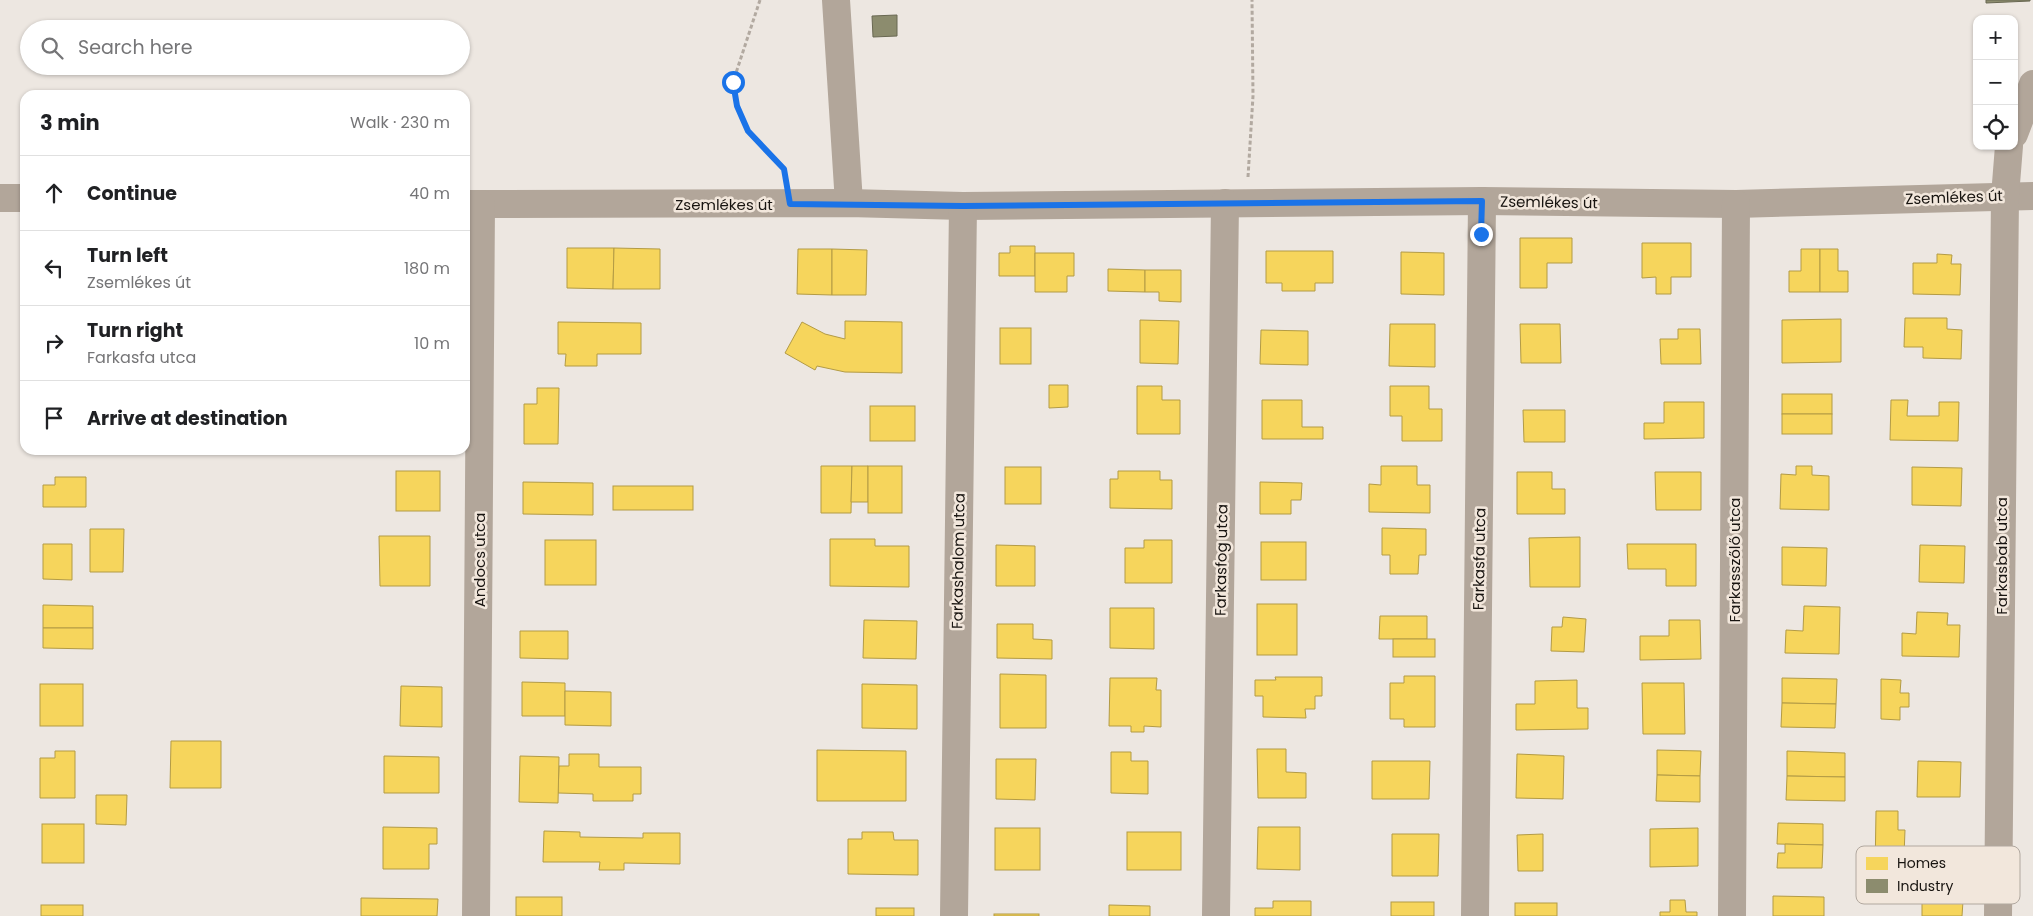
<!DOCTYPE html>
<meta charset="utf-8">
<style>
:root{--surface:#fff;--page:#f6f6f6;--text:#202124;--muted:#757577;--line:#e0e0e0}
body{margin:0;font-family:Poppins,sans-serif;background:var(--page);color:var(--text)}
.controls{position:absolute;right:15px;top:15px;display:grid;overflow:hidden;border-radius:10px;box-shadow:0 1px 4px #0004}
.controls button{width:45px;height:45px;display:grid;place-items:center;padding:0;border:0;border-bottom:1px solid var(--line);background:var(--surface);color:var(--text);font:25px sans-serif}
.stop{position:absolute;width:15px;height:15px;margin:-11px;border:4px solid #1a73e8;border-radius:50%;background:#fff}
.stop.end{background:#1a73e8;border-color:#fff;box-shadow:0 1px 5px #0008}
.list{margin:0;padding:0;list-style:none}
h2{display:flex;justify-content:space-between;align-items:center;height:65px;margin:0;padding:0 20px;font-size:21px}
h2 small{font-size:16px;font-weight:400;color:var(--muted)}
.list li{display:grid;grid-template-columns:32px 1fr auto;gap:15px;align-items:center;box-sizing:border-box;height:75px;padding:0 20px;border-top:1px solid var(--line)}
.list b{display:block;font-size:19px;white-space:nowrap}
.list p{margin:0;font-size:16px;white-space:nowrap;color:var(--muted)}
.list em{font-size:16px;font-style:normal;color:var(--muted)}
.icon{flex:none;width:28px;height:28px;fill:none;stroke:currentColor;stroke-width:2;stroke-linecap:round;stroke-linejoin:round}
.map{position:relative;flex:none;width:2033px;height:916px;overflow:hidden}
.search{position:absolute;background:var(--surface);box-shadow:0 1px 4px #0004;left:20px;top:20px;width:450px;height:55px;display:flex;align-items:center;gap:12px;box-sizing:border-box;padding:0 18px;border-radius:28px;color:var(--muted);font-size:19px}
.panel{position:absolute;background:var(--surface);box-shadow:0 1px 4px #0004;left:20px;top:90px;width:450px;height:365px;border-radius:15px}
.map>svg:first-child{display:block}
.homes{fill:#f6d55c;stroke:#b39b45}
.industry{fill:#8c8c6e;stroke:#696852}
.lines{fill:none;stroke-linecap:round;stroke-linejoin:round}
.path{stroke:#b2a9a0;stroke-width:3;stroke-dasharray:4 2.5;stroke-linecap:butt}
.minor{stroke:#b2a69a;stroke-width:28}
.route{stroke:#1a73e8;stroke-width:6}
.labels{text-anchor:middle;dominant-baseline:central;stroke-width:5;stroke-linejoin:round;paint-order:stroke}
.street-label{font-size:15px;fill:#181410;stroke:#f2e7dc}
.key{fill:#f2e7dc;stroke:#b1a89f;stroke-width:1}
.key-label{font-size:14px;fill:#181410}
</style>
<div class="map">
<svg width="2033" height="916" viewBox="0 0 2033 916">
<rect width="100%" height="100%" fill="#ede7e1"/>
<g class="homes">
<path d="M 1520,238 L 1572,238 L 1572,263 L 1547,263 L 1547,288 L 1520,288 Z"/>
<path d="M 1642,243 L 1691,243 L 1691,277 L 1671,277 L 1671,294 L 1656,294 L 1656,277 L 1642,278 Z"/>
<path d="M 1010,246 L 1035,246 L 1035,276 L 999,276 L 999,253 L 1010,253 Z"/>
<path d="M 567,248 L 614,248 L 613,289 L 567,288 Z"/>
<path d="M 614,248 L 660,249 L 660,289 L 613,289 Z"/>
<path d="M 798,249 L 832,249 L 832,295 L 797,294 Z"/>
<path d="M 832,249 L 867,250 L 866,295 L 832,295 Z"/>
<path d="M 1801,249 L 1820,249 L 1820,292 L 1789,292 L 1789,271 L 1801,271 Z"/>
<path d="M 1820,249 L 1838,249 L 1838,271 L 1848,271 L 1848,292 L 1820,292 Z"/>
<path d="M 1266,251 L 1333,251 L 1333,283 L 1315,283 L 1315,291 L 1282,291 L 1282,283 L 1266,283 Z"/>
<path d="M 1401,252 L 1444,253 L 1444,295 L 1401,294 Z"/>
<path d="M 1035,253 L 1074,253 L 1074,276 L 1067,276 L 1067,292 L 1035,292 Z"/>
<path d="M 1937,254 L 1952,255 L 1951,264 L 1961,264 L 1960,295 L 1913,294 L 1913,263 L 1937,263 Z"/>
<path d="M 1108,269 L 1145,270 L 1145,292 L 1108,291 Z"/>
<path d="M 1145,270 L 1181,270 L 1181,302 L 1159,301 L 1159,292 L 1145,292 Z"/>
<path d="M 1905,318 L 1947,318 L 1947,329 L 1962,330 L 1961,359 L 1923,358 L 1923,347 L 1904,347 Z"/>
<path d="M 1841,319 L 1841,362 L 1782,363 L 1782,320 Z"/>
<path d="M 1140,320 L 1179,321 L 1178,364 L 1140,363 Z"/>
<path d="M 845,321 L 902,322 L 902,373 L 845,372 L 817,366 L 815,370 L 785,353 L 802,322 L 825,334 L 845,339 Z"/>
<path d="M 558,322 L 641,323 L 641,354 L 597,354 L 597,366 L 565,366 L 566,354 L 558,354 Z"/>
<path d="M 1390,324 L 1435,324 L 1435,367 L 1389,366 Z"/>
<path d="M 1520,324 L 1560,324 L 1561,363 L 1521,363 Z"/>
<rect x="1000" y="328" width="31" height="36"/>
<path d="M 1678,329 L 1700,329 L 1701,364 L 1661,364 L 1660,339 L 1678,339 Z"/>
<path d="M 1261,330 L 1308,331 L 1308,365 L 1260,364 Z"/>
<path d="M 1049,385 L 1068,385 L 1068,407 L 1049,408 Z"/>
<path d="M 1137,386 L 1162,386 L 1162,400 L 1180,400 L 1180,434 L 1137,434 Z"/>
<path d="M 1390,386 L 1429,386 L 1429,409 L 1442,409 L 1442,441 L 1402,441 L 1402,416 L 1390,416 Z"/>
<path d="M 537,388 L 559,388 L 558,444 L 524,444 L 524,404 L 537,404 Z"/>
<rect x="1782" y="394" width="50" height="20"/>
<path d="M 1262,400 L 1302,400 L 1302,427 L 1323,427 L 1323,439 L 1262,439 Z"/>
<path d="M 1891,400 L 1908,400 L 1907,416 L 1939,416 L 1939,402 L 1959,402 L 1958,441 L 1890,440 Z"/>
<path d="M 1664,402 L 1704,402 L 1704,438 L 1644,439 L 1644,423 L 1664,423 Z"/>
<rect x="870" y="406" width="45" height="35"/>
<path d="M 1523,410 L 1565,410 L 1565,442 L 1524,442 Z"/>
<rect x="1782" y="414" width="50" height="20"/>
<path d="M 821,466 L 852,466 L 851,513 L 821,513 Z"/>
<path d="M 852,466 L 868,466 L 868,502 L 851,502 Z"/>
<rect x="868" y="466" width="34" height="47"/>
<path d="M 1381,466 L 1417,466 L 1417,485 L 1430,485 L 1430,513 L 1369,512 L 1369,484 L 1381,485 Z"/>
<path d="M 1796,466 L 1812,466 L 1812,475 L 1829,476 L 1829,510 L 1780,509 L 1781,474 L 1796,475 Z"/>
<rect x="1005" y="467" width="36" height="37"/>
<path d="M 1912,467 L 1962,468 L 1961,506 L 1912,505 Z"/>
<rect x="396" y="471" width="44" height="40"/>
<path d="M 1118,471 L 1160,471 L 1160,480 L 1172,480 L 1172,509 L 1110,508 L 1110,479 L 1118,479 Z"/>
<path d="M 1517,472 L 1552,472 L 1552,489 L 1565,489 L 1565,514 L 1517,514 Z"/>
<path d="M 1655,472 L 1701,472 L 1701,510 L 1656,510 Z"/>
<path d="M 55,477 L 86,477 L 86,507 L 43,507 L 43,485 L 55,485 Z"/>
<path d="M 523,482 L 593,483 L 593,515 L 523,514 Z"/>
<path d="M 1260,482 L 1302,483 L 1301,500 L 1291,500 L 1291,514 L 1260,514 Z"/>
<rect x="613" y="486" width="80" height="24"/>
<path d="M 1382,528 L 1426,529 L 1426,555 L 1419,555 L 1418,574 L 1390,574 L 1390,555 L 1382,555 Z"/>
<path d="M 90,529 L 124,529 L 123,572 L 90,572 Z"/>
<path d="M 379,536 L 430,536 L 430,586 L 380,586 Z"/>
<path d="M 1580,537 L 1580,587 L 1530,587 L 1529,538 Z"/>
<path d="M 830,539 L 875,539 L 875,546 L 909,546 L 909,587 L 830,586 Z"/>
<rect x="545" y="540" width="51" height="45"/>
<path d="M 1144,540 L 1172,540 L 1172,583 L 1125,583 L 1125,548 L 1144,548 Z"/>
<rect x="1261" y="542" width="45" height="38"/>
<path d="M 43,544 L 72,544 L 72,580 L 43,579 Z"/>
<path d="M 1627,544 L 1696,544 L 1696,586 L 1666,586 L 1666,569 L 1628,569 Z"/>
<path d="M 996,545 L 1035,546 L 1035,586 L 996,586 Z"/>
<path d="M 1920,545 L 1965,546 L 1964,583 L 1919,582 Z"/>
<path d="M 1782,547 L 1827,548 L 1826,586 L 1782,585 Z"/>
<rect x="1257" y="604" width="40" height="51"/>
<path d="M 43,605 L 93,606 L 93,628 L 43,628 Z"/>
<path d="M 1804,606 L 1840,607 L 1839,654 L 1785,653 L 1786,630 L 1803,631 Z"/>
<path d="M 1110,608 L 1154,608 L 1154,649 L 1110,648 Z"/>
<path d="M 1917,612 L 1948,613 L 1947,625 L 1960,625 L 1959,657 L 1902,656 L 1902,633 L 1916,634 Z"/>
<path d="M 1380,616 L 1427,616 L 1427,639 L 1379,639 Z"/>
<path d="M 1563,617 L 1586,619 L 1584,652 L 1551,651 L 1552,627 L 1562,627 Z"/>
<path d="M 864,620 L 917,621 L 916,659 L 863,658 Z"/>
<path d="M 1669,620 L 1700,620 L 1701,659 L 1640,660 L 1640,636 L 1669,636 Z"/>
<path d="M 997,624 L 1033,624 L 1033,639 L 1052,640 L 1052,659 L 997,658 Z"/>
<path d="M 43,628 L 93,628 L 93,649 L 43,648 Z"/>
<path d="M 520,631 L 568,631 L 568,659 L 520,658 Z"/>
<rect x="1393" y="639" width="42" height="18"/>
<path d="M 1000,674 L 1046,675 L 1046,728 L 1000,728 Z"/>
<path d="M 1404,676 L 1435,676 L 1435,727 L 1404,727 L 1404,719 L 1390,719 L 1390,683 L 1404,683 Z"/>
<path d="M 1275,677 L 1322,677 L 1322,696 L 1315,696 L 1315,709 L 1305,709 L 1306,718 L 1263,717 L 1263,696 L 1255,696 L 1255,680 L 1276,680 Z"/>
<path d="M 1110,678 L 1157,678 L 1156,690 L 1161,690 L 1161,727 L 1144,726 L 1144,732 L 1131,732 L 1131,726 L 1109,726 Z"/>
<path d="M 1782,678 L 1837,679 L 1836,704 L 1782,703 Z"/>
<path d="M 1881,679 L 1901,680 L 1900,693 L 1909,693 L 1909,707 L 1900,707 L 1900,720 L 1881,719 Z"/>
<path d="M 1577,680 L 1577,708 L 1588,708 L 1588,729 L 1516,730 L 1516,704 L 1535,704 L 1535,681 Z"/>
<path d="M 522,682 L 565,683 L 565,716 L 522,716 Z"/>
<path d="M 1642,683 L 1684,683 L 1685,734 L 1643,734 Z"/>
<rect x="40" y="684" width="43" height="42"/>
<path d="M 862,684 L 917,685 L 917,729 L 862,728 Z"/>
<path d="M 401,686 L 442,687 L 442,727 L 400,726 Z"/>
<path d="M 565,691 L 611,692 L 611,726 L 565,725 Z"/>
<path d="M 1782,703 L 1836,704 L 1835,728 L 1781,727 Z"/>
<path d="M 171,741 L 221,741 L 221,788 L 170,788 Z"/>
<path d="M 1257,749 L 1286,749 L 1286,772 L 1306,773 L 1306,798 L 1258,798 Z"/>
<path d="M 817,750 L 906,751 L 906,801 L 817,801 Z"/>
<path d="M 1657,750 L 1701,751 L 1700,776 L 1657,775 Z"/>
<path d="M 55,751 L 75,751 L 75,798 L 40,798 L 40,758 L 55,758 Z"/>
<path d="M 1787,751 L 1845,753 L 1845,777 L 1787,776 Z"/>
<path d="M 1111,752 L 1131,752 L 1131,761 L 1148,761 L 1148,794 L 1111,793 Z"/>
<path d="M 569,754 L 599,754 L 599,767 L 641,767 L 641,794 L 633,794 L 633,801 L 593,801 L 593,794 L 558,793 L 559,766 L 569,766 Z"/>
<path d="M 1517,754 L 1564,756 L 1563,799 L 1516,798 Z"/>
<path d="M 384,756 L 439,757 L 439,793 L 384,793 Z"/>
<path d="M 520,756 L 559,757 L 558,803 L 519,802 Z"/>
<path d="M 996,759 L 1036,759 L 1035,800 L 996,799 Z"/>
<path d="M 1372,761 L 1430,761 L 1429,799 L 1372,799 Z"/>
<path d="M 1918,761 L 1961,762 L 1960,797 L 1917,797 Z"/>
<path d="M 1657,775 L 1700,776 L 1700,802 L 1656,801 Z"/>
<path d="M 1787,776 L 1845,777 L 1845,801 L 1786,800 Z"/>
<path d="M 96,795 L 127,795 L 126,825 L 96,824 Z"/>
<path d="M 1876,811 L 1898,811 L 1898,830 L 1905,830 L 1904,856 L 1897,856 L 1897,874 L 1875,874 Z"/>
<path d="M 1778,823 L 1823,824 L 1823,845 L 1777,844 Z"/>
<rect x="42" y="824" width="42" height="39"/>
<path d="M 383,827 L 437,828 L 437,844 L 429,844 L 429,869 L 383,869 Z"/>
<path d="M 1258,827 L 1300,827 L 1300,870 L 1257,869 Z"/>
<rect x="995" y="828" width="45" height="42"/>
<path d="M 1698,828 L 1698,866 L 1650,867 L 1650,829 Z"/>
<path d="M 544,831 L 580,832 L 580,837 L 643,838 L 643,833 L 680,833 L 680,864 L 624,863 L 624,870 L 599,870 L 600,862 L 543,862 Z"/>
<path d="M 862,832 L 893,832 L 894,840 L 918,840 L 918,875 L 848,874 L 848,839 L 862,839 Z"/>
<rect x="1127" y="832" width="54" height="38"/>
<path d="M 1392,834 L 1439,834 L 1438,876 L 1392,876 Z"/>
<path d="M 1543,834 L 1543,871 L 1518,871 L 1517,835 Z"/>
<path d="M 1785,844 L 1823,845 L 1822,868 L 1777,868 L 1778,853 L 1785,853 Z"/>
<path d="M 1773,896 L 1824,897 L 1824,916 L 1773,916 Z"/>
<rect x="516" y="897" width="46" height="19"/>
<path d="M 361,898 L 438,899 L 437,916 L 361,916 Z"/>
<path d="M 1670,900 L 1685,900 L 1686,912 L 1697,912 L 1697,916 L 1660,916 L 1660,912 L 1670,912 Z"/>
<path d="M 1922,900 L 1963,901 L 1962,916 L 1922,916 Z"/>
<path d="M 1273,901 L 1311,901 L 1311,916 L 1255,916 L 1255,908 L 1273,908 Z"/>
<rect x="1391" y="902" width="43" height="14"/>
<rect x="1515" y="903" width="42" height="13"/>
<rect x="41" y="905" width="42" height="11"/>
<path d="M 1109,905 L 1150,906 L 1150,916 L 1109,916 Z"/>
<rect x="876" y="908" width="38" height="8"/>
<rect x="994" y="914" width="45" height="2"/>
</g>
<g class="industry">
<path d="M 1986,0 L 2030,0 L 2030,1 L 1986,3 Z"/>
<path d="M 897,15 L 897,36 L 873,37 L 872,16 Z"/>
</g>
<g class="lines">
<g class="path">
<path d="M 760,0 L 733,82 L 737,106 L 748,131 L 784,169 L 786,177"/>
<path d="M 1248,177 L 1253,96 L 1252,0"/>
</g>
<g class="minor">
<path d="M 836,0 L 849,203"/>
<path d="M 2014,134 L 2033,84"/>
<path d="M 0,198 L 25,198"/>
<path d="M 465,204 L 849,203 L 963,206 L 1482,201 L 1736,204 L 2033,196"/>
<path d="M 476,916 L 481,204"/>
<path d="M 954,916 L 963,206"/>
<path d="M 1216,916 L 1225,203"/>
<path d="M 1475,916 L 1482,201"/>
<path d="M 1732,916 L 1736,204"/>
<path d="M 1998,916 L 2005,196 L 2009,146"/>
</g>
</g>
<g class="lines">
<path class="route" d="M 733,82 L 737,106 L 748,131 L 784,169 L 790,204 L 963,206 L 1482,201 L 1481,234"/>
</g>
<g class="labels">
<g class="street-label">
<text transform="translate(1954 197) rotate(-2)">Zsemlékes út</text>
<text transform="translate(1549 202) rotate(1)">Zsemlékes út</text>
<text x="724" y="204">Zsemlékes út</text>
<text transform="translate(2001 556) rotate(-90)">Farkasbab utca</text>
<text transform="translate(1479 559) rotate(-89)">Farkasfa utca</text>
<text transform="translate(479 560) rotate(-90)">Andocs utca</text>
<text transform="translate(1221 560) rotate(-89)">Farkasfog utca</text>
<text transform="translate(1734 560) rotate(-90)">Farkasszőlő utca</text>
<text transform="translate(958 561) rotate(-89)">Farkashalom utca</text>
</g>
</g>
<rect x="1856" y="846" width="164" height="58" rx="8" class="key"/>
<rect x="1866" y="857" width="22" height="13" fill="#f6d55c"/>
<rect x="1866" y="879" width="22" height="14" fill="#8c8c6e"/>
<g class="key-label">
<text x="1897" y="868">Homes</text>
<text x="1897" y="891">Industry</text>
</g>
</svg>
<div class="controls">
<button>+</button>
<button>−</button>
<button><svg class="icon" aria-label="locate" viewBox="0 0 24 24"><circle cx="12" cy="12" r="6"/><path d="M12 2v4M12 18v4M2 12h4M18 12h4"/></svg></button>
</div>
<div class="stop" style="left:733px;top:82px"></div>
<div class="stop end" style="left:1481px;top:234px"></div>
<div class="search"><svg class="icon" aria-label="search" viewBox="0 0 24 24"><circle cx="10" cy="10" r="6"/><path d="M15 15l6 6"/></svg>Search here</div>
<section class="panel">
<h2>3 min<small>Walk · 230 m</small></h2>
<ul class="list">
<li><svg class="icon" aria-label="ahead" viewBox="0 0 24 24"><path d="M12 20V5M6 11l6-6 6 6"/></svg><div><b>Continue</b></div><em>40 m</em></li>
<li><svg class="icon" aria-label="left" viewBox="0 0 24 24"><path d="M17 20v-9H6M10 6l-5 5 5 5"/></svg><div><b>Turn left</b><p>Zsemlékes út</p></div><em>180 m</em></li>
<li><svg class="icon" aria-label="right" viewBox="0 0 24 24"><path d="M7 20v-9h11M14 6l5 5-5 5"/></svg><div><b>Turn right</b><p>Farkasfa utca</p></div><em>10 m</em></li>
<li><svg class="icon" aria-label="arrive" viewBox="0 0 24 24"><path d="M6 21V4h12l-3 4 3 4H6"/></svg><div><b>Arrive at destination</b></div></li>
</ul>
</section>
</div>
